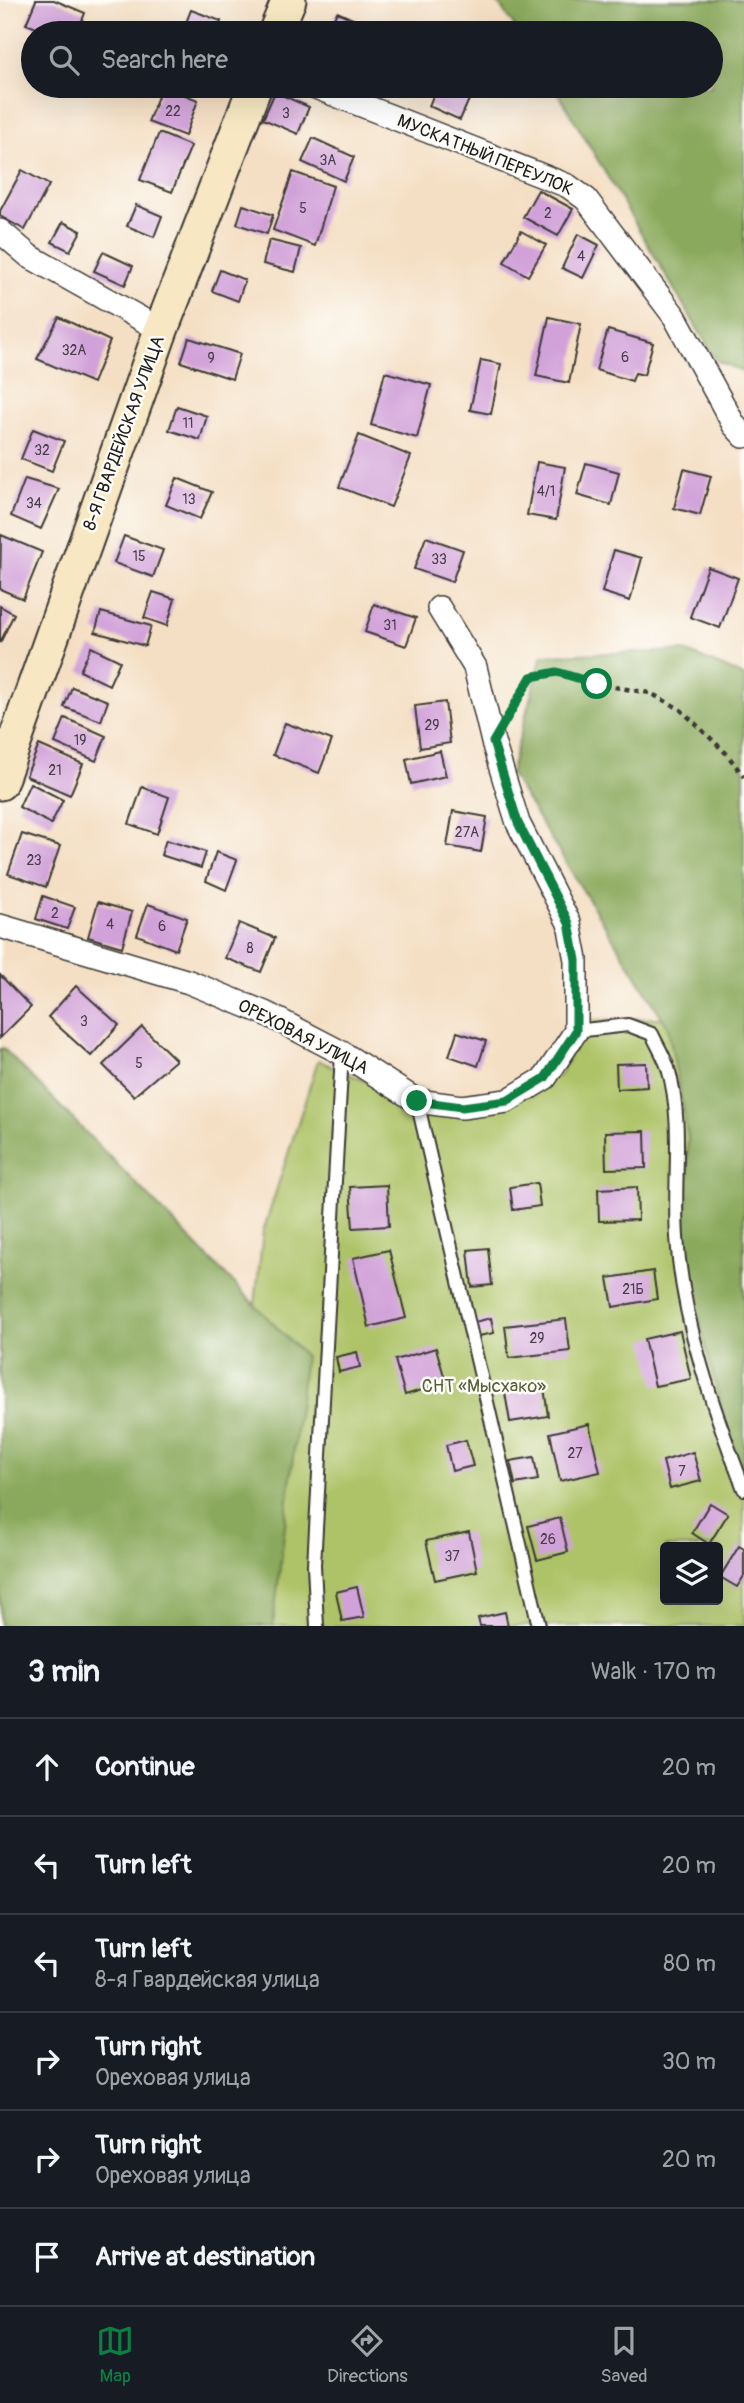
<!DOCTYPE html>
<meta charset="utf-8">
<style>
:root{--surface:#171b24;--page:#242831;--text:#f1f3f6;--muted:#9ea1a6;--line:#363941;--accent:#0b8043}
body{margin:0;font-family:Pangolin,sans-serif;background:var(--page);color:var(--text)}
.controls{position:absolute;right:21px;bottom:21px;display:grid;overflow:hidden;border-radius:7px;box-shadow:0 7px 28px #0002}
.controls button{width:63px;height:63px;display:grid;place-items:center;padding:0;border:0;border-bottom:2px solid var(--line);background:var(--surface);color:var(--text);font:35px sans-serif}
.stop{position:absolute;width:21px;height:21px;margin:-16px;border:5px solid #0b8043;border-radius:50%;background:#fff}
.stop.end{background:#0b8043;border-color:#fff;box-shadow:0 2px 7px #0008}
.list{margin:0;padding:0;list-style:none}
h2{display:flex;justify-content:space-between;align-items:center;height:91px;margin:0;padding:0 28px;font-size:30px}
h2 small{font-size:23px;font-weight:400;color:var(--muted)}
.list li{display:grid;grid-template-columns:46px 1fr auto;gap:21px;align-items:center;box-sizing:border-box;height:98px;padding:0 28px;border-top:2px solid var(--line)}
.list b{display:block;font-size:26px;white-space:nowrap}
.list p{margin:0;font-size:23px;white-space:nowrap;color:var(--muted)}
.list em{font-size:23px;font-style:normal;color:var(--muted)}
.icon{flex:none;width:38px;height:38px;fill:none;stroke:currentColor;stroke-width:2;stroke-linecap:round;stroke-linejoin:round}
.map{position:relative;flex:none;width:744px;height:1626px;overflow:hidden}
.search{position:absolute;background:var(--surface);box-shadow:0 7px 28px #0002;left:21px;right:21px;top:21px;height:77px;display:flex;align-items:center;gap:18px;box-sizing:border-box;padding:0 24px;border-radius:38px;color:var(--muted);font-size:26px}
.sheet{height:679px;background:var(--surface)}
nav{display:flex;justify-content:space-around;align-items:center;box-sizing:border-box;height:98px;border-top:2px solid var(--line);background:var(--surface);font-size:19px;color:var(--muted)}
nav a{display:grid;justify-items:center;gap:4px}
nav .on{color:var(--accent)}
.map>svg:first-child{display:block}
.green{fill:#aec367;stroke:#657042;stroke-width:2;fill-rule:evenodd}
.forest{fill:#8aa95c;stroke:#53623c;stroke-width:2}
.building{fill:#d1a1d9}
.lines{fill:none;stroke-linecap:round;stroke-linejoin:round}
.lane-casing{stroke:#3c3935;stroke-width:16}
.street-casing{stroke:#3c3935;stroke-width:26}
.secondary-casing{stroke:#3c3935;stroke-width:37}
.path{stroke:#3c3935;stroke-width:4.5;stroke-dasharray:5 5;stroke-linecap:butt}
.lane{stroke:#fff;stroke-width:12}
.street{stroke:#fff;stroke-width:23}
.secondary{stroke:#f7e8c3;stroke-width:33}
.route{stroke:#0b8043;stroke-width:9}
.labels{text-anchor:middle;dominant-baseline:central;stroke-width:5;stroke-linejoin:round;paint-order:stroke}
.number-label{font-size:14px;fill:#493d4b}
.street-label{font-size:18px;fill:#1c1c1c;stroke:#fdfcf7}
.park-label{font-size:18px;fill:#565f3a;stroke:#fdfcf7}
</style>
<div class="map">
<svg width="744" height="1626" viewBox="0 0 744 1626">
<rect width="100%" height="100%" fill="#fdfcf7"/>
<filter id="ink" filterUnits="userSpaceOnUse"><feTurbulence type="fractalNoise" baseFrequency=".0143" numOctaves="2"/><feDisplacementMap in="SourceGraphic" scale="14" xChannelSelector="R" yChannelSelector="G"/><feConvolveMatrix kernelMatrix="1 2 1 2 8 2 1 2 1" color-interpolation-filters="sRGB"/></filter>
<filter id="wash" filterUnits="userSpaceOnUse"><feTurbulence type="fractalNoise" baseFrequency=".00686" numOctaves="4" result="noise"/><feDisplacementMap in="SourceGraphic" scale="28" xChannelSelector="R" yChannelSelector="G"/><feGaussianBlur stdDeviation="1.57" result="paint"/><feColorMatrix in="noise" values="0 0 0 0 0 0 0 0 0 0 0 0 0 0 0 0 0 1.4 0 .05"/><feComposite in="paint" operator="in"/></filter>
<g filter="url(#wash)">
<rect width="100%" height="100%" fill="#f4dfc4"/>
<path class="green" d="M 695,1017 L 744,1444 L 744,1626 L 219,1626 L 263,1232 L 318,1060 L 430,1110 L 559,1076 L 589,1020 ZM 665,1547 L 718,1547 L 718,1600 L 665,1600 Z"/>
<g class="forest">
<path d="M 496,0 L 744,0 L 744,373 L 716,360 L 554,86 L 711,86 L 711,33 L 519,33 Z"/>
<path d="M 685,651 L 744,676 L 744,1469 L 733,1452 L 684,1262 L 688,1137 L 668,1027 L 510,773 L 542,655 Z"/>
<path d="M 3,1048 L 305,1356 L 273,1626 L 0,1626 L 0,1049 Z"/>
</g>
<g id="blocks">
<g class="building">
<path d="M 36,0 L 54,0 L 85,13 L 77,33 L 49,33 L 26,24 Z"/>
<path d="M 191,10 L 221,21 L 217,33 L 182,33 Z"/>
<path d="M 337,12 L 364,24 L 360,33 L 327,33 Z"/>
<path d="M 162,86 L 198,100 L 185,136 L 148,122 Z"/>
<path d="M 437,86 L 475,86 L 460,120 L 429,106 Z"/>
<path d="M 275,92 L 309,107 L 298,134 L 263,119 Z"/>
<path d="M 159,133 L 191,146 L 172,192 L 140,180 Z"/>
<path d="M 313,138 L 354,157 L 344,181 L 302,162 Z"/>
<path d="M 22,170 L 49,185 L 25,230 L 0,216 L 0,211 Z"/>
<path d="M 293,172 L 333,186 L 315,246 L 273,230 Z"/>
<path d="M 538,190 L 573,209 L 558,236 L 523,217 Z"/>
<path d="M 136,205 L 162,216 L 154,237 L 127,226 Z"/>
<path d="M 243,205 L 273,215 L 267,234 L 237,224 Z"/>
<path d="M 63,222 L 81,231 L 70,251 L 52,242 Z"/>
<path d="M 521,231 L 546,245 L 528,276 L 504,262 Z"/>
<path d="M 578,234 L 599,245 L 583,278 L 562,268 Z"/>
<path d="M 269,240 L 301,248 L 295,272 L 263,264 Z"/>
<path d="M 103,252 L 133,266 L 125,285 L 94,271 Z"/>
<path d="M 220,270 L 245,280 L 238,301 L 212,291 Z"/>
<path d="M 59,317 L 110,341 L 93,383 L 37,359 Z"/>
<path d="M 549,317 L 581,324 L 569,383 L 536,376 Z"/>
<path d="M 608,330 L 653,343 L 644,375 L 635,373 L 632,381 L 596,370 Z"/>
<path d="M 189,338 L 240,354 L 232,379 L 181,362 Z"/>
<path d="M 481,360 L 501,364 L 491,414 L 470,410 Z"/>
<path d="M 385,372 L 431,385 L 417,438 L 371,425 Z"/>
<path d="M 177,406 L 207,416 L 200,440 L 169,430 Z"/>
<path d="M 33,429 L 64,441 L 52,471 L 21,459 Z"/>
<path d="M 359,435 L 411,456 L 391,507 L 339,487 Z"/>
<path d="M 537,462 L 565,467 L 556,520 L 527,515 Z"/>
<path d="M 586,463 L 619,472 L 611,505 L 577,495 Z"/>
<path d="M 684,469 L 711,476 L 700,515 L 674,508 Z"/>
<path d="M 177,478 L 212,492 L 200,519 L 166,505 Z"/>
<path d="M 25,479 L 59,489 L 41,529 L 11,516 Z"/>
<path d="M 1,535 L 42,552 L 23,599 L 0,589 Z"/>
<path d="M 124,536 L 163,550 L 153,577 L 114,563 Z"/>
<path d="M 426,537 L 463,550 L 452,582 L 414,569 Z"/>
<path d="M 614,550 L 642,558 L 630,601 L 602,592 Z"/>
<path d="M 708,567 L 738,578 L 720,628 L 690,617 Z"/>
<path d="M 153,592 L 175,599 L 167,626 L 144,618 Z"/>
<path d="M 374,604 L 416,618 L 406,646 L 365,632 Z"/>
<path d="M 0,606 L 14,614 L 0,643 Z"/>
<path d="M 101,612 L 151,626 L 145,646 L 95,632 Z"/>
<path d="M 91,647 L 120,661 L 109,685 L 80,671 Z"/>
<path d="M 72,687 L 108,701 L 101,721 L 64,707 Z"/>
<path d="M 445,702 L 450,743 L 420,748 L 415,706 Z"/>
<path d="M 65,718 L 106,736 L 96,761 L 55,743 Z"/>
<path d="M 285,723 L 332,740 L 319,773 L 273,755 Z"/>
<path d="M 39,745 L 83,764 L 70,795 L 26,776 Z"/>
<path d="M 440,751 L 446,776 L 411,784 L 406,759 Z"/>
<path d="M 30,783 L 63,800 L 51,824 L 19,807 Z"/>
<path d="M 142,787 L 169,797 L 157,834 L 129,824 Z"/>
<path d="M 453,811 L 487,817 L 481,852 L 447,846 Z"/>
<path d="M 22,834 L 60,846 L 46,887 L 8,874 Z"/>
<path d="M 166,840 L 206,852 L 201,868 L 161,855 Z"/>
<path d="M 216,852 L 237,860 L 226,890 L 206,881 Z"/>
<path d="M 43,896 L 75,907 L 67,929 L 36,919 Z"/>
<path d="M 98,902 L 132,912 L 122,947 L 88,937 Z"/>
<path d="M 148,904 L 187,918 L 176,950 L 137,935 Z"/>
<path d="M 239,923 L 275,938 L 261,972 L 225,958 Z"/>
<path d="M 0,975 L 31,1007 L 0,1038 Z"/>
<path d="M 76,986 L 119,1025 L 91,1056 L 48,1017 Z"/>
<path d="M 142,1027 L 176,1060 L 134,1096 L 103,1065 Z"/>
<path d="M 457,1032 L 486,1041 L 478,1066 L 449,1056 Z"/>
<path d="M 646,1063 L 647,1087 L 617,1089 L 616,1064 Z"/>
<path d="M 645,1131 L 646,1168 L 606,1169 L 605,1132 Z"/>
<path d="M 537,1183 L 540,1206 L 513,1210 L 510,1187 Z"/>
<path d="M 387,1185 L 389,1226 L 353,1228 L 350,1187 Z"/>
<path d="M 637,1187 L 638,1220 L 599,1221 L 598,1189 Z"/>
<path d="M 488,1248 L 492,1285 L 472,1287 L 468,1250 Z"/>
<path d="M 389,1250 L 406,1318 L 369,1327 L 353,1258 Z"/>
<path d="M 653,1271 L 657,1299 L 613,1307 L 608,1278 Z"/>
<path d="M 491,1318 L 494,1333 L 474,1337 L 471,1323 Z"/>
<path d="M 566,1319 L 570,1351 L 509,1358 L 505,1326 Z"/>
<path d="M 680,1331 L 691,1379 L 655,1386 L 644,1339 Z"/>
<path d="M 436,1348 L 446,1383 L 405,1395 L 395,1360 Z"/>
<path d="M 357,1352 L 360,1367 L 339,1372 L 336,1357 Z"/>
<path d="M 544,1387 L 548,1416 L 510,1422 L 505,1393 Z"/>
<path d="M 589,1424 L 600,1472 L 560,1481 L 550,1433 Z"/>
<path d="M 466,1440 L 473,1466 L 452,1471 L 446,1445 Z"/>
<path d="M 693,1452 L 701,1481 L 670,1489 L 663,1461 Z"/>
<path d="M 534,1457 L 538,1480 L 515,1484 L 510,1461 Z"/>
<path d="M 710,1503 L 728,1514 L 709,1544 L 692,1533 Z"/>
<path d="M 560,1518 L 568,1552 L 537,1560 L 528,1526 Z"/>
<path d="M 469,1532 L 477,1571 L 435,1580 L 426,1541 Z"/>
<path d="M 739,1546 L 744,1549 L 744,1576 L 737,1587 L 720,1577 Z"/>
<path d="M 357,1587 L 364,1617 L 342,1621 L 336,1592 Z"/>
<path d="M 505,1612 L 508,1626 L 480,1626 L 478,1618 Z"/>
</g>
</g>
</g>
<g filter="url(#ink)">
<use href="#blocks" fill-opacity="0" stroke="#3c3935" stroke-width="2"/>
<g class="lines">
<g class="lane-casing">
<g id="lane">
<path d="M 576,1031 L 628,1025 L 652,1034 C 657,1045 664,1056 668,1068 C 684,1122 673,1182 677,1237 C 682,1321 714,1411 744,1489"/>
<path d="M 417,1101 L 539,1626"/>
<path d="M 317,1626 L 314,1565 L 342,1053"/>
</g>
</g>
<g class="street-casing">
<g id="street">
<path d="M 313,86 L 568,186 L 586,199 L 675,317 L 734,425 L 744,436"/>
<path d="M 0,231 L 29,256 L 161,330"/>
<path d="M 0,926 L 189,982 L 267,1014 L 342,1053 L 417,1101 L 462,1107 L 507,1101 L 545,1078 L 576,1031 L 576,960 L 569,923 L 518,823 L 493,742 L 475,667 L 439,608"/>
</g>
</g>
<g class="secondary-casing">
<g id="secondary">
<path d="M 275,33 L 289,0"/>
<path d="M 0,783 L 161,330 L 255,86"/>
</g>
</g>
<path class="path" d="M 509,715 L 531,677 L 557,672 L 597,684 L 650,693 L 680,709 L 726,753 L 744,777"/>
<use href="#lane" class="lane"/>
<use href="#street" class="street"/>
<use href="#secondary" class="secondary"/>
</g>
</g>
<g class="lines" filter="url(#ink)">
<path class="route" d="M 417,1101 L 462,1107 L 507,1101 L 545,1078 L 576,1031 L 576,960 L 569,923 L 518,823 L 493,742 L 531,677 L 557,672 L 597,684"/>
</g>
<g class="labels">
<g class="number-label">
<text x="173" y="111">22</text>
<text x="286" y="113">3</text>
<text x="328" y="160">3А</text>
<text x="303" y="208">5</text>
<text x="548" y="213">2</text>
<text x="581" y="256">4</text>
<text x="74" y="350">32А</text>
<text x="625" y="357">6</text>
<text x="211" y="358">9</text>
<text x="188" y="423">11</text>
<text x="42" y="450">32</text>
<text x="546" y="491">4/1</text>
<text x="189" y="499">13</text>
<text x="34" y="503">34</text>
<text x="139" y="556">15</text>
<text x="439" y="559">33</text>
<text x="390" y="625">31</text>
<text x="432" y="725">29</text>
<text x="80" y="740">19</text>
<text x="55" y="770">21</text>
<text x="467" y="832">27А</text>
<text x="34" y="860">23</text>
<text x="55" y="913">2</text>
<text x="110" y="924">4</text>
<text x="162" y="926">6</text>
<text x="250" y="948">8</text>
<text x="84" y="1021">3</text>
<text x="139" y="1063">5</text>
<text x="633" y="1289">21Б</text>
<text x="537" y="1338">29</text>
<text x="575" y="1453">27</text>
<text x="682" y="1471">7</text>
<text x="548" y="1539">26</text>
<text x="452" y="1556">37</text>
</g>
<g class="street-label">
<text transform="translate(485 155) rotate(22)">МУСКАТНЫЙ ПЕРЕУЛОК</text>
<text transform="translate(124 433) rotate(-70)">8-Я ГВАРДЕЙСКАЯ УЛИЦА</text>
<text transform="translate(303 1037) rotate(27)">ОРЕХОВАЯ УЛИЦА</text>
</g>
<g class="park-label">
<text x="484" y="1386">СНТ «Мысхако»</text>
</g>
</g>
</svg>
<div class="controls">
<button><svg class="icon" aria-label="layers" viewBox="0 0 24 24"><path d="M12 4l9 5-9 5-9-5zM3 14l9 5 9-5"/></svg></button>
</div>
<div class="stop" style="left:597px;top:684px"></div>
<div class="stop end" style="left:417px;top:1101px"></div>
<div class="search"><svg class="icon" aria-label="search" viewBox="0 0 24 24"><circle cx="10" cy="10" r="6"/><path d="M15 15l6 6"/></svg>Search here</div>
</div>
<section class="sheet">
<h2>3 min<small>Walk · 170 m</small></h2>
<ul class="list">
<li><svg class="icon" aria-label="ahead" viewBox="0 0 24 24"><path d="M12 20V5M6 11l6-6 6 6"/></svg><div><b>Continue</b></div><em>20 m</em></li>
<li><svg class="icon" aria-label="left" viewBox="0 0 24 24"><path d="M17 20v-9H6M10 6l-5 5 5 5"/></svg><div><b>Turn left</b></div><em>20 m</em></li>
<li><svg class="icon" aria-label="left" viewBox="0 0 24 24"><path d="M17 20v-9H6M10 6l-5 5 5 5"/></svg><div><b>Turn left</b><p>8-я Гвардейская улица</p></div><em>80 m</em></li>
<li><svg class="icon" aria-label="right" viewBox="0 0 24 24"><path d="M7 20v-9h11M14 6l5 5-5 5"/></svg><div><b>Turn right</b><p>Ореховая улица</p></div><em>30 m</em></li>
<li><svg class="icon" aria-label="right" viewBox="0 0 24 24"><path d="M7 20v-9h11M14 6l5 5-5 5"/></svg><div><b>Turn right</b><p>Ореховая улица</p></div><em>20 m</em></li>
<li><svg class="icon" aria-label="arrive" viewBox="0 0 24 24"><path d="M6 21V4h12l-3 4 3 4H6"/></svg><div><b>Arrive at destination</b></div></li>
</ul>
</section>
<nav>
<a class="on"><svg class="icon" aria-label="map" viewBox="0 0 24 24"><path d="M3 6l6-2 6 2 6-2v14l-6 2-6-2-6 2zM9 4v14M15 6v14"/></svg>Map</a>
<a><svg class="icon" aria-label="directions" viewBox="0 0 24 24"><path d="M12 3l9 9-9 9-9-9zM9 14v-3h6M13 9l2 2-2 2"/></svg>Directions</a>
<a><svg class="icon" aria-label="saved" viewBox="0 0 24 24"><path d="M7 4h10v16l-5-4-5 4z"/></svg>Saved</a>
</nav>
